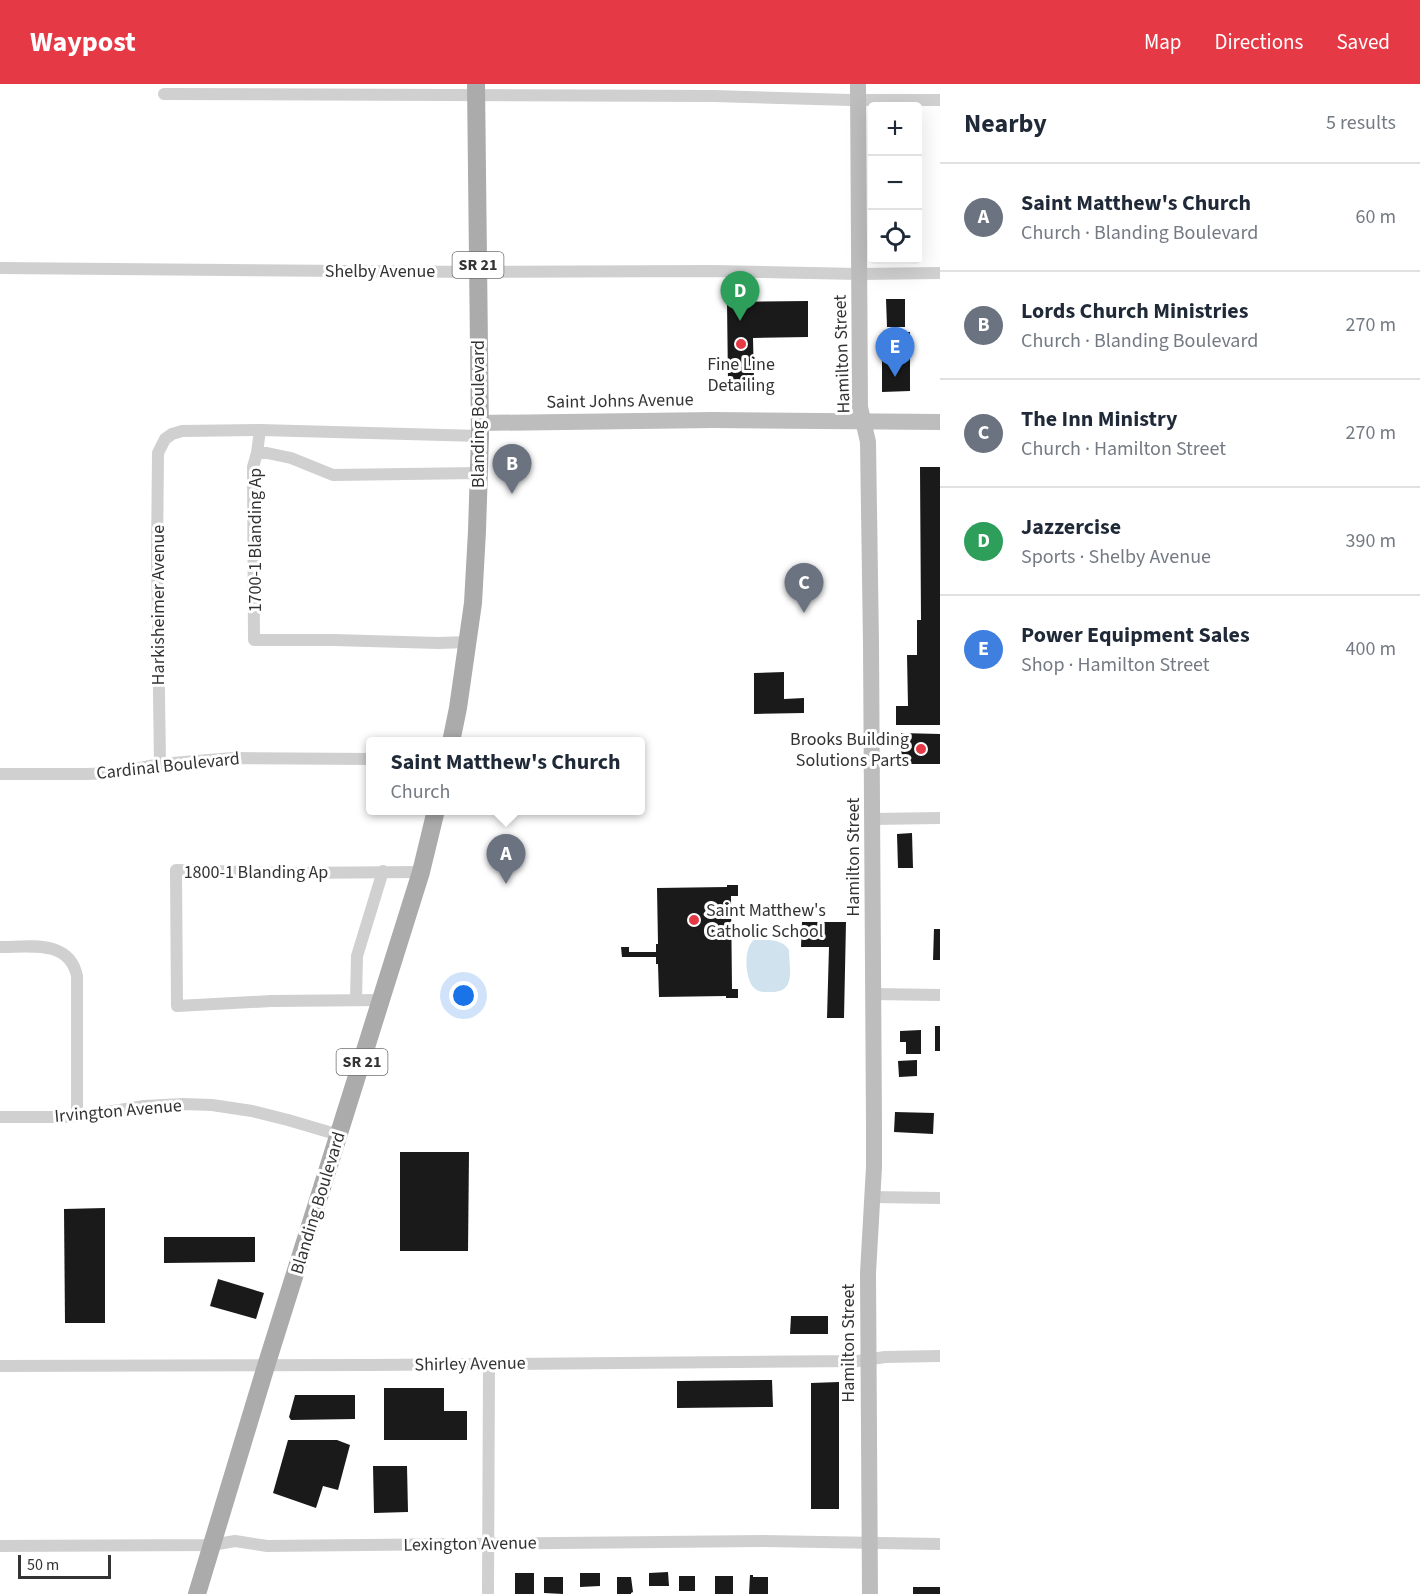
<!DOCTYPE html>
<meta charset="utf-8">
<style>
:root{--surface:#fff;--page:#f6f6f7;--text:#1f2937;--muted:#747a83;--line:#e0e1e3;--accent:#e63946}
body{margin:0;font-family:"Source Sans 3",sans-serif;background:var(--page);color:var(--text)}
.controls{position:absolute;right:18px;top:18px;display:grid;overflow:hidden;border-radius:6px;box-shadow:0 6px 24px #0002}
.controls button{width:54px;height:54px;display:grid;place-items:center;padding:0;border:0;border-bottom:2px solid var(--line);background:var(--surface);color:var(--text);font:30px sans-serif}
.scale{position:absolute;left:18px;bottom:15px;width:93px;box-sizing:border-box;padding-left:6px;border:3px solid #333;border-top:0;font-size:16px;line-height:21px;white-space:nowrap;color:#333;-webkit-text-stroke:4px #fff;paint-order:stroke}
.you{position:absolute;left:464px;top:912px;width:21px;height:21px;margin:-15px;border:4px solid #fff;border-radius:50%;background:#1a73e8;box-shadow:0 0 0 9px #1a73e833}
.badge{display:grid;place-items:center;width:39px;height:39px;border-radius:50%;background:var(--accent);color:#fff;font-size:20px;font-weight:700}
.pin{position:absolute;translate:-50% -50px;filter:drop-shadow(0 2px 3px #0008)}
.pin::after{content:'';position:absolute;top:32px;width:21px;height:18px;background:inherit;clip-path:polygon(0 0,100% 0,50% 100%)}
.popup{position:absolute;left:366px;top:653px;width:279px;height:78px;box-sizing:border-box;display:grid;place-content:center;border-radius:6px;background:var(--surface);filter:drop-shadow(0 2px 4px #0005);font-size:20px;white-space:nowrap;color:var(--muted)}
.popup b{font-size:22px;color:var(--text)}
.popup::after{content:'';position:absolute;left:50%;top:100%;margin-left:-12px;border:12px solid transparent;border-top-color:var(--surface)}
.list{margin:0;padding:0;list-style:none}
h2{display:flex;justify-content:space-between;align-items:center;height:78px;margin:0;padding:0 24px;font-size:26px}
h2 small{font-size:20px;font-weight:400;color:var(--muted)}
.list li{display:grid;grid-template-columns:39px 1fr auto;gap:18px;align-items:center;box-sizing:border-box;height:108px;padding:0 24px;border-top:2px solid var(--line)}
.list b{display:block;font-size:22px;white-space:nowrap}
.list p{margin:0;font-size:20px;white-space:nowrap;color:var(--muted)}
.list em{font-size:20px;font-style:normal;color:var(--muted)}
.icon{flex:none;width:33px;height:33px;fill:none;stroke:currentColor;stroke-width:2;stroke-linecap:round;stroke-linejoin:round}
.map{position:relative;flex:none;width:940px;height:1510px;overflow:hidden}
header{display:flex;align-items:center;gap:36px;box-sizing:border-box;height:84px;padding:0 30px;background:var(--accent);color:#fff}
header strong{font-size:28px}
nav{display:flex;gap:33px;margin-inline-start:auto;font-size:21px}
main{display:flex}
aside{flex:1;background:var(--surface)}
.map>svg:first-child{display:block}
.water{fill:#cfe2ee}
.building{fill:#1a1a1a}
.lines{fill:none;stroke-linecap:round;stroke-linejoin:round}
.street{stroke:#d0d0d0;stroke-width:12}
.secondary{stroke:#bdbdbd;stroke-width:16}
.primary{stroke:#ababab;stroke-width:18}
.poi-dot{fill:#e63946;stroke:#fff;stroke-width:2}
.labels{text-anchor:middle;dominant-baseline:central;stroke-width:6;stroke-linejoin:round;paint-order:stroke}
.shield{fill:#fff;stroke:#707070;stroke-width:1.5}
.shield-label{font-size:16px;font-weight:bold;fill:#333}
.street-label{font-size:18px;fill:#333;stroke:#fff}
.poi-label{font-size:18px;fill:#333;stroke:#fff}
</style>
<header>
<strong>Waypost</strong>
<nav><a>Map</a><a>Directions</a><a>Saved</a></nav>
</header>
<main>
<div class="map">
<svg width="940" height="1510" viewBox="0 0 940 1510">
<rect width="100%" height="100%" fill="#fff"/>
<path class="water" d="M 754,856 C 767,856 782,854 789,866 C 789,876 792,891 788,900 C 785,906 779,908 772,908 C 766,908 759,909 754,904 C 745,895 743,864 754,856 Z"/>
<g class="building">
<path d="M 886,215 L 905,215 L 905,243 L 887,243 Z"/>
<path d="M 808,217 L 808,253 L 753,254 L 754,298 L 728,298 L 727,218 Z"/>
<path d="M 882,248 L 910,248 L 910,307 L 882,308 Z"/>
<path d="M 920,383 L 940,383 L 940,641 L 896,641 L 896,622 L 908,622 L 907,571 L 917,571 L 917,536 L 921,536 Z"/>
<path d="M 784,588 L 784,615 L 804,614 L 804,629 L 754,630 L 754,589 Z"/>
<path d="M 901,649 L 940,650 L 940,680 L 901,680 Z"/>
<path d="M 912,749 L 913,784 L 898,784 L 897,750 Z"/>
<path d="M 727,801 L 738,801 L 738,812 L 731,812 L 732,905 L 738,905 L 738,914 L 726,914 L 726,912 L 659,913 L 658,880 L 656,880 L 656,873 L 622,873 L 621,863 L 629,863 L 629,868 L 656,868 L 656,860 L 658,860 L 657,804 L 727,803 Z"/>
<path d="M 802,838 L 846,838 L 844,934 L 827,934 L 829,863 L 801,863 Z"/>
<path d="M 934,845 L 940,845 L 940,876 L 933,876 Z"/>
<rect x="935" y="942" width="5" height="25"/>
<path d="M 921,946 L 921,970 L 906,970 L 906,958 L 900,958 L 900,947 Z"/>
<path d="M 917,976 L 917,992 L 899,993 L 898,977 Z"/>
<path d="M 895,1028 L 934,1029 L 933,1050 L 894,1048 Z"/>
<path d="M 400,1068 L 469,1068 L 468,1167 L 400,1167 Z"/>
<path d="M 105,1124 L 105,1239 L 65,1239 L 64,1125 Z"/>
<path d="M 164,1153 L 255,1153 L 255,1178 L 164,1179 Z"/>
<path d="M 218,1195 L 264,1209 L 256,1235 L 210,1222 Z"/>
<path d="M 791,1232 L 828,1232 L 828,1250 L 790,1250 Z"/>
<path d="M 772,1296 L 773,1323 L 677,1324 L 677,1297 Z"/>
<path d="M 839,1298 L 839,1425 L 811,1425 L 811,1299 Z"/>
<path d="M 384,1304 L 444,1304 L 444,1327 L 467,1327 L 467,1356 L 384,1356 Z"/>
<path d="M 295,1311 L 355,1311 L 355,1335 L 291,1336 L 289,1333 Z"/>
<path d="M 288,1356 L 337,1356 L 350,1361 L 338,1406 L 323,1402 L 316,1424 L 273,1409 Z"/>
<path d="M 373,1382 L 407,1382 L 408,1428 L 374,1429 Z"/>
<path d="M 668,1488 L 669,1502 L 649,1502 L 649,1489 Z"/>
<rect x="515" y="1489" width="19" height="21"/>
<path d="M 580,1489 L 600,1489 L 600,1502 L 580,1503 Z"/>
<path d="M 750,1491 L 753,1491 L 753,1493 L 768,1493 L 768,1510 L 749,1510 Z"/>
<rect x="679" y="1492" width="16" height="15"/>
<rect x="715" y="1492" width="18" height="18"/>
<path d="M 544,1493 L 563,1493 L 563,1510 L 544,1509 Z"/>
<path d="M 617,1493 L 631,1493 L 633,1508 L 631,1509 L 631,1510 L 617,1510 Z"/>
<rect x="913" y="1503" width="27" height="7"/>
</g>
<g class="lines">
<g class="street">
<path d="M 164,10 L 714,12 L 850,16 L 940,16"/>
<path d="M 0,184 L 478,188 L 713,187 L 859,190 L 940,189"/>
<path d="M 260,346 L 257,369 L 253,383 L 254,556 L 334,556 L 438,559 L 467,558"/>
<path d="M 257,369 L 267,369 L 291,374 L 333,391 L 479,389"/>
<path d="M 160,680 L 157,472 L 158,369 L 165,355 L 172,350 L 182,347 L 260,346 L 480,352"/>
<path d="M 0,690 L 86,690 L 115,689 L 160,680 L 233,674 L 371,675"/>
<path d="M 872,735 L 940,734"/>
<path d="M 0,863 C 29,863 69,855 77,892 L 77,1033"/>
<path d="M 873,910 L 940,911"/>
<path d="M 356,916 L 357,872 L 383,787"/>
<path d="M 381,916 L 271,917 L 177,922 L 176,786 L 284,789 L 421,788"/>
<path d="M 0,1033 L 77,1033 L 144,1022 L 183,1020 L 212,1021 L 252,1027 L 288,1036 L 339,1051"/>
<path d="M 872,1113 L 940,1114"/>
<path d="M 0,1282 L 372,1281 L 858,1277 L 885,1273 L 940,1272"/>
<path d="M 0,1462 L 212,1461 L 235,1457 L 267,1462 L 763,1457 L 940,1460"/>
<path d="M 488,1510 L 489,1280"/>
</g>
<g class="secondary">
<path d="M 858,0 L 860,323 L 868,358 L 871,560 L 874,1042 L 874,1083 L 868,1189 L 870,1510"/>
<path d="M 480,339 L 713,336 L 940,338"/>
</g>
<g class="primary">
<path d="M 451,658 L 458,624 L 473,519 L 477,447 L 480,352 L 476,0"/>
<path d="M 197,1510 L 266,1282 L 421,788 L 436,726"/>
</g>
</g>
<g class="poi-dot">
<circle cx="741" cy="260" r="6"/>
<circle cx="921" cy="665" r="6"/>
<circle cx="694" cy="836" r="6"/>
</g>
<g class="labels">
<g class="shield">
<rect x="452.5" y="168" width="51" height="26" rx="4.5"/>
<rect x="336.5" y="965" width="51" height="26" rx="4.5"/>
</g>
<g class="shield-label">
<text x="478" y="181">SR 21</text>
<text x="362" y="978">SR 21</text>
</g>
<g class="street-label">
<text x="380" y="187">Shelby Avenue</text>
<text transform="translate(842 270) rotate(-92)">Hamilton Street</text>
<text transform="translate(620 317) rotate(-1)">Saint Johns Avenue</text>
<text transform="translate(478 330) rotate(-90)">Blanding Boulevard</text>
<text transform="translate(255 456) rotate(-90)">1700-1 Blanding Ap</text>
<text transform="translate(158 521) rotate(-90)">Harkisheimer Avenue</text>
<text transform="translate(168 682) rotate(-6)">Cardinal Boulevard</text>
<text transform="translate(853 773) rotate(-90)">Hamilton Street</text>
<text x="256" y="788">1800-1 Blanding Ap</text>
<text transform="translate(118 1027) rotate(-5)">Irvington Avenue</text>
<text transform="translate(318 1119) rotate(-73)">Blanding Boulevard</text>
<text transform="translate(848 1259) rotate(-90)">Hamilton Street</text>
<text transform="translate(470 1280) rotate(-1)">Shirley Avenue</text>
<text transform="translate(470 1460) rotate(-1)">Lexington Avenue</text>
</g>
<g class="poi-label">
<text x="741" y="280">Fine Line<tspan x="741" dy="21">Detailing</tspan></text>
<text x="909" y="655" text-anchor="end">Brooks Building<tspan x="909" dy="21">Solutions Parts</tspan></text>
<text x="706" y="826" text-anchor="start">Saint Matthew's<tspan x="706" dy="21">Catholic School</tspan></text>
</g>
</g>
</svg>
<div class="controls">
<button>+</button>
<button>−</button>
<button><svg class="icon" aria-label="locate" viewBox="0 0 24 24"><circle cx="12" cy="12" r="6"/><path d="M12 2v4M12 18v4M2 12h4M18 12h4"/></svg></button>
</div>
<div class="scale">50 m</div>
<div class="you"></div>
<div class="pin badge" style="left:506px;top:800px;background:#6b7280">A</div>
<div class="popup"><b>Saint Matthew's Church</b>Church</div>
<div class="pin badge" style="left:512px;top:410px;background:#6b7280">B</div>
<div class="pin badge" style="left:804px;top:529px;background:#6b7280">C</div>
<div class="pin badge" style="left:740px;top:237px;background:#2e9e5b">D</div>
<div class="pin badge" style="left:895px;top:293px;background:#3f7fe0">E</div>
</div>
<aside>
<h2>Nearby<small>5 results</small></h2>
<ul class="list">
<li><span class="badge" style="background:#6b7280">A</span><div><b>Saint Matthew's Church</b><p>Church · Blanding Boulevard</p></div><em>60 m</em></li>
<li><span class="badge" style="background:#6b7280">B</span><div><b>Lords Church Ministries</b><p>Church · Blanding Boulevard</p></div><em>270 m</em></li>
<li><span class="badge" style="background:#6b7280">C</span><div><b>The Inn Ministry</b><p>Church · Hamilton Street</p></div><em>270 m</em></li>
<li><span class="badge" style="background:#2e9e5b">D</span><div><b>Jazzercise</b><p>Sports · Shelby Avenue</p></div><em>390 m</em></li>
<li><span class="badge" style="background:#3f7fe0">E</span><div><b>Power Equipment Sales</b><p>Shop · Hamilton Street</p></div><em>400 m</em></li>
</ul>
</aside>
</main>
